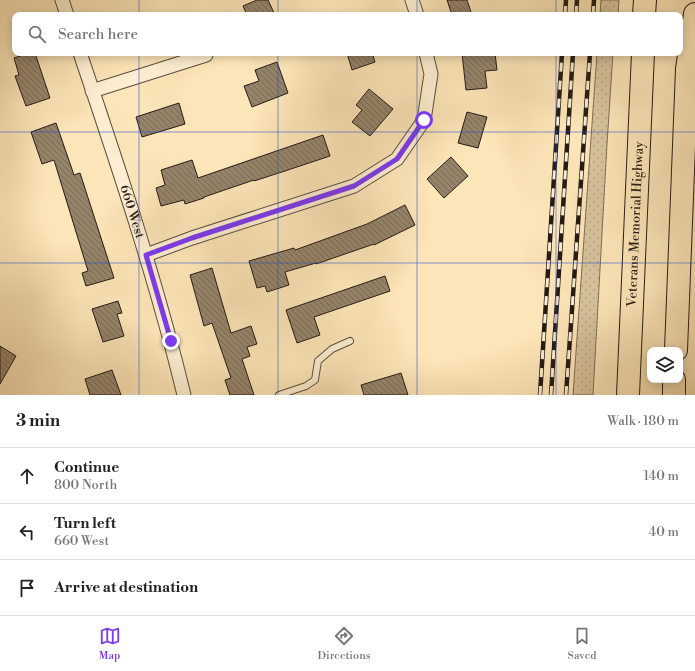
<!DOCTYPE html>
<meta charset="utf-8">
<style>
:root{--surface:#fff;--page:#f2f2f2;--text:#222;--muted:#767676;--line:#e0e0e0;--accent:#7c3aed}
body{margin:0;font-family:"Libre Bodoni",serif;background:var(--page);color:var(--text)}
.controls{position:absolute;right:12px;bottom:12px;display:grid;overflow:hidden;border-radius:8px;box-shadow:0 2px 10px #0003}
.controls button{width:36px;height:36px;display:grid;place-items:center;padding:0;border:0;border-bottom:1px solid var(--line);background:var(--surface);color:var(--text);font:20px sans-serif}
.stop{position:absolute;width:12px;height:12px;margin:-9px;border:3px solid #7c3aed;border-radius:50%;background:#fff}
.stop.end{background:#7c3aed;border-color:#fff;box-shadow:0 1px 4px #0008}
.list{margin:0;padding:0;list-style:none}
h2{display:flex;justify-content:space-between;align-items:center;height:52px;margin:0;padding:0 16px;font-size:17px}
h2 small{font-size:13px;font-weight:400;color:var(--muted)}
.list li{display:grid;grid-template-columns:26px 1fr auto;gap:12px;align-items:center;box-sizing:border-box;height:56px;padding:0 16px;border-top:1px solid var(--line)}
.list b{display:block;font-size:15px;white-space:nowrap}
.list p{margin:0;font-size:13px;white-space:nowrap;color:var(--muted)}
.list em{font-size:13px;font-style:normal;color:var(--muted)}
.icon{flex:none;width:22px;height:22px;fill:none;stroke:currentColor;stroke-width:2;stroke-linecap:round;stroke-linejoin:round}
.map{position:relative;flex:none;width:695px;height:395px;overflow:hidden}
.search{position:absolute;background:var(--surface);box-shadow:0 2px 10px #0003;left:12px;right:12px;top:12px;height:44px;display:flex;align-items:center;gap:10px;box-sizing:border-box;padding:0 14px;border-radius:8px;color:var(--muted);font-size:15px}
.sheet{height:220px;background:var(--surface)}
nav{display:flex;justify-content:space-around;align-items:center;box-sizing:border-box;height:56px;border-top:1px solid var(--line);background:var(--surface);font-size:11px;color:var(--muted)}
nav a{display:grid;justify-items:center;gap:2px}
nav .on{color:var(--accent)}
.map>svg:first-child{display:block}
.grass{fill:url(#grass-dots);stroke:#7e6f58}
.building{fill:url(#building-back-hatch);stroke:#251b15}
.lines{fill:none;stroke-linecap:round;stroke-linejoin:round}
.lane-casing{stroke:#5b4e3e;stroke-width:8}
.street-casing{stroke:#5b4e3e;stroke-width:15}
.highway-casing{stroke:#251b15;stroke-width:24}
.lane{stroke:#fdeed1;stroke-width:6}
.street{stroke:#fdeed1;stroke-width:13}
.highway{stroke:#fce5b8;stroke-width:22}
.rail-casing{stroke:#251b15;stroke-width:4.5}
.rail{stroke:#fdeed1;stroke-width:3;stroke-dasharray:9;stroke-linecap:butt}
.route{stroke:#7c3aed;stroke-width:5}
.grid{fill:none;stroke:#1d4ed8;stroke-width:1;stroke-opacity:0.55}
.labels{text-anchor:middle;dominant-baseline:central;stroke-width:3;stroke-linejoin:round;paint-order:stroke}
.street-label{font-size:13px;fill:#251b15;stroke:#fdeed1}
</style>
<div class="map">
<svg width="695" height="395" viewBox="0 0 695 395">
<defs>
<pattern id="grass-dots" width="8" height="8" patternUnits="userSpaceOnUse"><rect width="8" height="8" fill="#d7c39c"/><path d="M2 2h.1M6 6h.1" fill="none" stroke="#b8a786" stroke-width="1.8" stroke-linecap="round"/></pattern>
<pattern id="building-back-hatch" width="6" height="6" patternUnits="userSpaceOnUse"><rect width="6" height="6" fill="#95846a"/><path d="M-1 5l2 2M0 0l6 6M5-1l2 2" fill="none" stroke="#796b56"/></pattern>
</defs>
<rect width="100%" height="100%" fill="#fce5b8"/>
<filter id="stains"><feTurbulence type="fractalNoise" baseFrequency=".005" numOctaves="4"/><feColorMatrix values="0 0 0 0 .2 0 0 0 0 .09 0 0 0 0 .02 0 0 0 .5 -.17"/></filter>
<radialGradient id="worn" r=".72"><stop offset=".6" stop-color="#630" stop-opacity="0"/><stop offset="1" stop-color="#630" stop-opacity=".3"/></radialGradient>
<g class="grass">
<path d="M 601,0 L 619,0 L 618,15 L 600,15 Z"/>
<path d="M 597,53 L 613,53 L 607,144 L 593,395 L 573,395 Z"/>
</g>
<g class="building">
<path d="M 257,0 L 268,0 L 275,15 L 247,15 L 243,6 Z"/>
<path d="M 447,0 L 467,0 L 472,15 L 452,15 Z"/>
<path d="M 29,53 L 35,53 L 50,98 L 26,106 L 15,76 L 19,75 L 14,58 Z"/>
<path d="M 347,53 L 372,53 L 375,62 L 352,70 Z"/>
<path d="M 462,53 L 495,53 L 497,70 L 485,71 L 487,88 L 466,90 Z"/>
<path d="M 277,62 L 288,93 L 252,107 L 244,86 L 259,81 L 255,70 Z"/>
<path d="M 369,89 L 393,109 L 370,136 L 352,122 L 362,110 L 356,105 Z"/>
<path d="M 179,103 L 185,124 L 142,137 L 136,117 Z"/>
<path d="M 467,112 L 487,117 L 478,148 L 458,143 Z"/>
<path d="M 56,123 L 74,175 L 80,173 L 114,278 L 86,286 L 82,273 L 88,271 L 54,160 L 42,164 L 31,132 Z"/>
<path d="M 323,135 L 330,156 L 285,171 L 254,181 L 254,180 L 204,197 L 204,198 L 185,204 L 184,200 L 161,206 L 156,188 L 165,185 L 161,170 L 192,160 L 198,178 Z"/>
<path d="M 451,157 L 468,176 L 444,198 L 427,179 Z"/>
<path d="M 405,205 L 415,225 L 374,245 L 374,244 L 316,264 L 316,263 L 285,272 L 289,285 L 267,292 L 265,286 L 257,288 L 249,261 L 294,248 L 295,250 L 367,224 Z"/>
<path d="M 212,268 L 231,333 L 251,326 L 257,344 L 247,347 L 250,356 L 242,359 L 254,395 L 230,395 L 225,380 L 231,378 L 212,323 L 204,326 L 190,275 Z"/>
<path d="M 385,276 L 390,291 L 314,317 L 320,335 L 297,343 L 286,310 Z"/>
<path d="M 118,301 L 122,313 L 117,314 L 124,336 L 103,342 L 92,309 Z"/>
<path d="M 0,346 L 16,356 L 0,384 Z"/>
<path d="M 112,370 L 121,395 L 90,395 L 85,379 Z"/>
<path d="M 401,373 L 408,395 L 364,395 L 361,385 Z"/>
</g>
<g class="lines">
<g class="lane-casing">
<path id="lane" d="M 279,395 L 306,386 L 315,380 L 318,361 L 332,349 L 350,341"/>
</g>
<g class="street-casing">
<g id="street">
<path d="M 62,0 L 67,15"/>
<path d="M 412,0 L 417,15"/>
<path id="s1" d="M 80,53 C 118,166 156,279 184,395"/>
<path d="M 92,91 L 206,55"/>
<path d="M 146,255 L 192,238 L 354,186 L 397,159 L 424,120 L 431,74 L 426,53"/>
</g>
</g>
<g class="highway-casing">
<g id="highway">
<path d="M 644,15 L 645,0"/>
<path d="M 676,350 L 687,69 L 695,14"/>
<path id="s2" d="M 628,395 L 643,53"/>
<path d="M 674,395 L 674,380"/>
</g>
</g>
<use href="#lane" class="lane"/>
<use href="#street" class="street"/>
<use href="#highway" class="highway"/>
<g class="rail-casing">
<g id="rail">
<path d="M 565,15 L 566,0"/>
<path d="M 576,15 L 577,0"/>
<path d="M 593,15 L 594,0"/>
<path d="M 540,395 L 562,53"/>
<path d="M 551,395 L 573,53"/>
<path d="M 566,395 L 590,53"/>
</g>
</g>
<use href="#rail" class="rail"/>
</g>
<g class="lines">
<path class="route" d="M 171,341 L 146,255 L 192,238 L 354,186 L 397,159 L 424,120"/>
</g>
<path class="grid" d="M 139,0 L 139,15M 278,0 L 278,15M 417,0 L 417,15M 556,0 L 556,15M 139,53 L 139,395M 278,53 L 278,395M 417,53 L 417,395M 556,53 L 556,395M 0,132 L 695,132M 0,263 L 695,263"/>
<g class="labels">
<g class="street-label">
<text stroke="none"><textPath href="#s1" startOffset="167">660 West</textPath></text>
<text stroke="none"><textPath href="#s2" startOffset="171">Veterans Memorial Highway</textPath></text>
</g>
</g>
<rect width="100%" height="100%" filter="url(#stains)"/>
<rect width="100%" height="100%" fill="url(#worn)"/>
</svg>
<div class="controls">
<button><svg class="icon" aria-label="layers" viewBox="0 0 24 24"><path d="M12 4l9 5-9 5-9-5zM3 14l9 5 9-5"/></svg></button>
</div>
<div class="stop" style="left:424px;top:120px"></div>
<div class="stop end" style="left:171px;top:341px"></div>
<div class="search"><svg class="icon" aria-label="search" viewBox="0 0 24 24"><circle cx="10" cy="10" r="6"/><path d="M15 15l6 6"/></svg>Search here</div>
</div>
<section class="sheet">
<h2>3 min<small>Walk · 180 m</small></h2>
<ul class="list">
<li><svg class="icon" aria-label="ahead" viewBox="0 0 24 24"><path d="M12 20V5M6 11l6-6 6 6"/></svg><div><b>Continue</b><p>800 North</p></div><em>140 m</em></li>
<li><svg class="icon" aria-label="left" viewBox="0 0 24 24"><path d="M17 20v-9H6M10 6l-5 5 5 5"/></svg><div><b>Turn left</b><p>660 West</p></div><em>40 m</em></li>
<li><svg class="icon" aria-label="arrive" viewBox="0 0 24 24"><path d="M6 21V4h12l-3 4 3 4H6"/></svg><div><b>Arrive at destination</b></div></li>
</ul>
</section>
<nav>
<a class="on"><svg class="icon" aria-label="map" viewBox="0 0 24 24"><path d="M3 6l6-2 6 2 6-2v14l-6 2-6-2-6 2zM9 4v14M15 6v14"/></svg>Map</a>
<a><svg class="icon" aria-label="directions" viewBox="0 0 24 24"><path d="M12 3l9 9-9 9-9-9zM9 14v-3h6M13 9l2 2-2 2"/></svg>Directions</a>
<a><svg class="icon" aria-label="saved" viewBox="0 0 24 24"><path d="M7 4h10v16l-5-4-5 4z"/></svg>Saved</a>
</nav>
